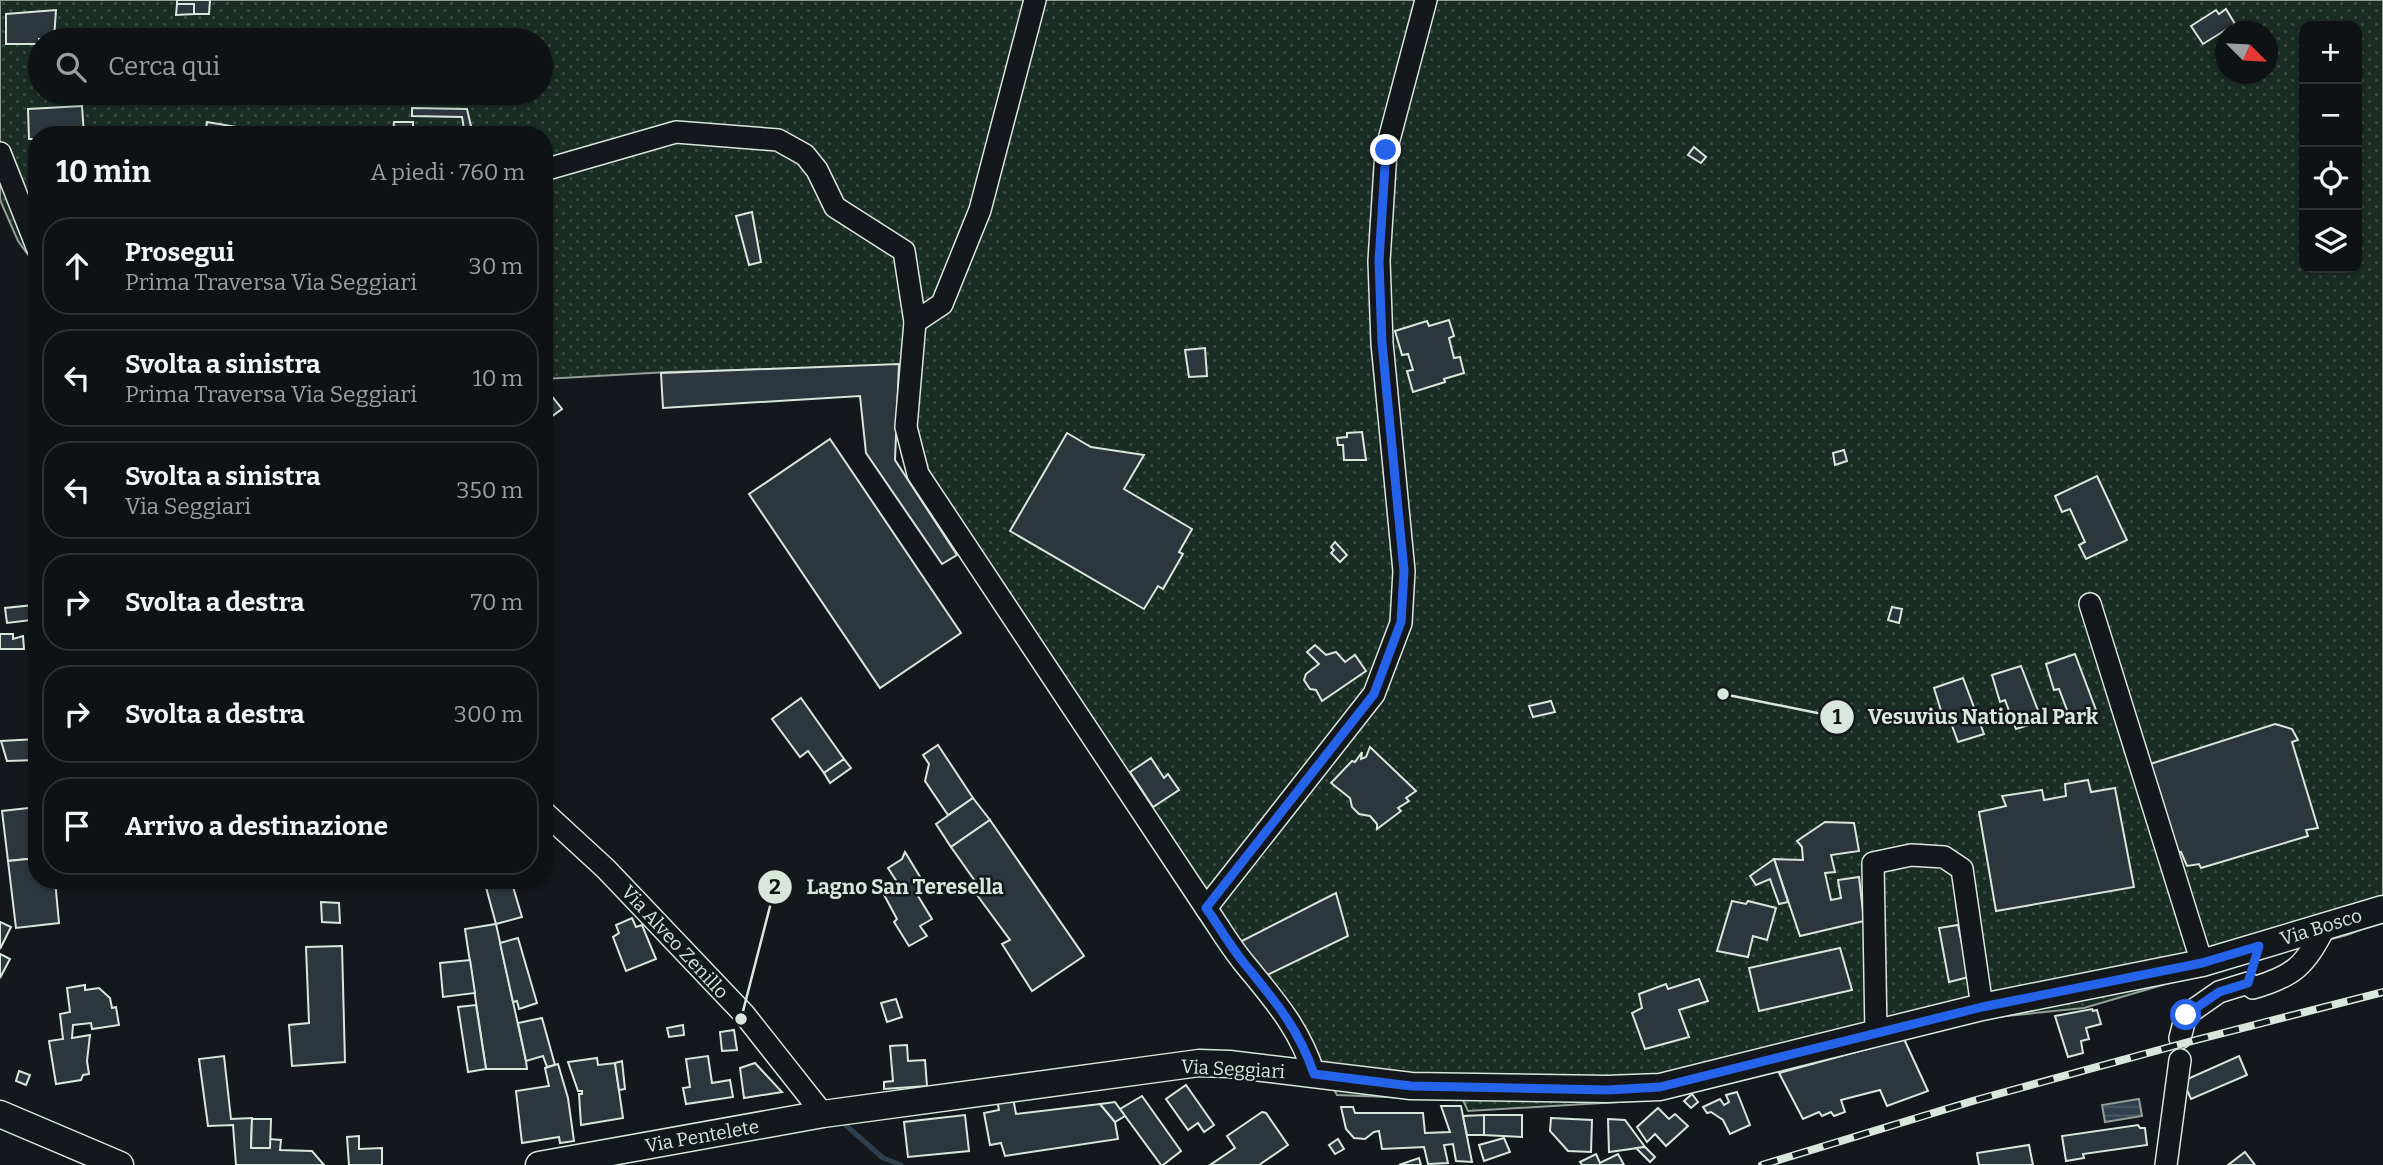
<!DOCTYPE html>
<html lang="it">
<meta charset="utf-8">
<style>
:root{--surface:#0f1215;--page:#1d2022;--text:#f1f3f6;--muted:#9b9ea0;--line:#2f3234}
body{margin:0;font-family:Bitter,serif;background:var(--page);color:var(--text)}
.controls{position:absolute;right:21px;top:21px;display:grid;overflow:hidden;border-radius:14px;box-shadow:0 2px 5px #0004}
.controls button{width:63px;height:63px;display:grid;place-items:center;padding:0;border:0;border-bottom:2px solid var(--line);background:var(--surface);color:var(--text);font:35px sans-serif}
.compass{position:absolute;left:2215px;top:21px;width:63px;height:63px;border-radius:50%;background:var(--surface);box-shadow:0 2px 5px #0004;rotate:114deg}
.stop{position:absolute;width:21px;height:21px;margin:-16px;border:5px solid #2563eb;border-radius:50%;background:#fff}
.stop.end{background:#2563eb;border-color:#fff;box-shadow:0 2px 7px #0008}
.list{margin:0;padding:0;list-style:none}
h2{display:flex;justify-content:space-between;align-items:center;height:91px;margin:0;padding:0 28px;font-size:30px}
h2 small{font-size:23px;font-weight:400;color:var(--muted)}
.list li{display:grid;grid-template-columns:46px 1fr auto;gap:21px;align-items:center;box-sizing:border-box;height:98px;margin:0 14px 14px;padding:0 14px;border:2px solid var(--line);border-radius:28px}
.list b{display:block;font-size:26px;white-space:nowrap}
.list p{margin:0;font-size:23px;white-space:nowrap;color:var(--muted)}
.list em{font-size:23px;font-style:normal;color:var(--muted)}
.icon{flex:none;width:38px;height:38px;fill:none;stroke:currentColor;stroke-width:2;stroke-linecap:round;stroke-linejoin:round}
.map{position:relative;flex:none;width:2383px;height:1165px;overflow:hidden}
.search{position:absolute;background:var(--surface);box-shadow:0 2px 5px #0004;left:28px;top:28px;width:525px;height:77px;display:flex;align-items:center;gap:18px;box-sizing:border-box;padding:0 24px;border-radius:38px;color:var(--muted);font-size:26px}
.panel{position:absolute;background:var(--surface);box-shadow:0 2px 5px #0004;left:28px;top:126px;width:525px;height:763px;border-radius:28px}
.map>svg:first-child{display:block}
.green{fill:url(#green-dots);stroke:#939e99;stroke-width:2;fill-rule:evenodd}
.water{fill:url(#water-rules);stroke:#939e99;stroke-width:2}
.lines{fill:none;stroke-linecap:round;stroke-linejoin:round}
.stream{stroke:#2f3f4d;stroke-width:5}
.building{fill:#2c363c;stroke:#d8e6dc;stroke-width:2}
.minor-casing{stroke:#d8e6dc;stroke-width:24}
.major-casing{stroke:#d8e6dc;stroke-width:29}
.minor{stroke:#14181c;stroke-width:21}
.major{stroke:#14181c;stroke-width:26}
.rail-casing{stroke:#d8e6dc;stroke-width:8}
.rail{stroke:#14181c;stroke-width:5;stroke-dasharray:16;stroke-linecap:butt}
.route{stroke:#2563eb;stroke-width:9}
.labels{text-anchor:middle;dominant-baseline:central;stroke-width:5;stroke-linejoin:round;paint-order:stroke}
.street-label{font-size:19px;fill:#d8e6dc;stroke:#14181c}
.leader{fill:none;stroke:#d8e6dc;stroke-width:2.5}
.callout-dot{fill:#d8e6dc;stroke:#14181c;stroke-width:2.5}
.mark-label{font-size:21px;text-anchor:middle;font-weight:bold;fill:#111}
.callout-label{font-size:21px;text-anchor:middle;font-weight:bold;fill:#d8e6dc;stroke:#14181c;stroke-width:5;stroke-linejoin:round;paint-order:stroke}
</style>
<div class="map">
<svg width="2383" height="1165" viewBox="0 0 2383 1165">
<defs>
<pattern id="green-dots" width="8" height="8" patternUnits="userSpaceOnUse" patternTransform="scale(1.75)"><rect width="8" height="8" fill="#1a2d24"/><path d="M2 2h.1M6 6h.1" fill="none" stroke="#3b4b43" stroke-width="1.8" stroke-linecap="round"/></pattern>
<pattern id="water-rules" width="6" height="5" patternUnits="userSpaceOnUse" patternTransform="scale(1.75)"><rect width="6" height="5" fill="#2f3f4d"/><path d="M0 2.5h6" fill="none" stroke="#4c5b66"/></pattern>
</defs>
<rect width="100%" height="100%" fill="#14181c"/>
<path class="green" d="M 0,0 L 2383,0 L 2383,921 L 2347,935 L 2217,969 L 2084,1008 L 1977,1019 L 1652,1100 L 1468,1111 L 1463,1100 L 1337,1095 L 1296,1023 L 922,484 L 910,365 L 668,372 L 544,379 L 544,135 L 37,135 L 37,267 L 18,241 L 0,200 ZM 2304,26 L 2357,26 L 2357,268 L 2304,268 ZM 2226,32 L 2268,32 L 2268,74 L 2226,74 ZM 40,40 L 541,40 L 541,93 L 40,93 Z"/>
<path class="water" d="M 2139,1099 L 2142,1116 L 2105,1122 L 2102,1105 Z"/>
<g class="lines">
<path class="stream" d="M 841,1121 L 883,1158 L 901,1165"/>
</g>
<g class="building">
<path d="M 177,0 L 210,0 L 209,14 L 194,14 L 194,4 L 177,4 Z"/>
<path d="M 177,4 L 194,4 L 194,14 L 176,15 Z"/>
<path d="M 2226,9 L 2235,24 L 2203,44 L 2191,26 L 2216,10 L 2219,14 Z"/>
<path d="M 56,10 L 54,39 L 39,39 L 39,44 L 6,44 L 6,14 Z"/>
<path d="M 82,106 L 84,135 L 37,135 L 37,139 L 29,139 L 28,109 Z"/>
<path d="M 412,108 L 467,109 L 473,135 L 465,135 L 462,117 L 412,116 Z"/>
<path d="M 207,122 L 237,127 L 236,135 L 205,135 Z"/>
<path d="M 394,122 L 413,122 L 413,135 L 393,135 Z"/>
<path d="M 1694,147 L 1706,157 L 1701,163 L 1688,155 Z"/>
<path d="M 752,212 L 761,262 L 749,265 L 736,216 Z"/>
<path d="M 1449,320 L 1454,336 L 1449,338 L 1454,358 L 1460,357 L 1464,373 L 1444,379 L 1445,382 L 1413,392 L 1407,371 L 1413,370 L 1408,354 L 1402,355 L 1395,331 L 1427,321 L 1429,326 Z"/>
<path d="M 1205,348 L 1207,376 L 1189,377 L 1185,350 Z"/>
<path d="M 899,364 L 895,460 L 957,555 L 942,564 L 866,453 L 860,396 L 663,408 L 661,373 Z"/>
<path d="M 544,390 L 547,390 L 562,409 L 544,422 Z"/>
<path d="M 1362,432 L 1366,460 L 1344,460 L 1343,445 L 1338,445 L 1337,438 L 1347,437 L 1347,433 Z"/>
<path d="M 1067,433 L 1091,447 L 1144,455 L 1124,489 L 1192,529 L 1179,552 L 1183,554 L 1163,589 L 1158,586 L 1144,609 L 1010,531 Z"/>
<path d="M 830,439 L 961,633 L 880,688 L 749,494 Z"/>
<path d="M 1844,450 L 1847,461 L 1835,465 L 1833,453 Z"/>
<path d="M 2097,476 L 2127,540 L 2086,559 L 2079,545 L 2085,542 L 2070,509 L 2062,512 L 2055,496 Z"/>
<path d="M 1335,542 L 1347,555 L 1340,562 L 1331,553 L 1334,550 L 1331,547 Z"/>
<path d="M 37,599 L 37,625 L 32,625 L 31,620 L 7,623 L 5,608 L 33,605 L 32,600 Z"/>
<path d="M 1892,607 L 1902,609 L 1899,623 L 1888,620 Z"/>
<path d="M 0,634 L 13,634 L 13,639 L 23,636 L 24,649 L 0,649 Z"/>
<path d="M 1315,645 L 1326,655 L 1336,652 L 1345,662 L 1355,655 L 1366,671 L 1322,701 L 1316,690 L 1310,689 L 1304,680 L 1306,674 L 1319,664 L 1307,652 Z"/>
<path d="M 2075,654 L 2096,710 L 2070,718 L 2059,689 L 2054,690 L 2046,664 Z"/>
<path d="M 2021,666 L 2042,721 L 2016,729 L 2005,700 L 2000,702 L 1992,675 Z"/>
<path d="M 1963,678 L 1984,734 L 1958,742 L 1947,712 L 1942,714 L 1934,688 Z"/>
<path d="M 801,698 L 844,759 L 824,773 L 808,751 L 800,757 L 772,719 Z"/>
<path d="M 1551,701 L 1555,712 L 1533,717 L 1529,706 Z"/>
<path d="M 2275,724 L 2292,729 L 2298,740 L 2292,742 L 2318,828 L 2306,830 L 2308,836 L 2201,868 L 2199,864 L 2187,866 L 2181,852 L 2170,854 L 2144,766 Z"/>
<path d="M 37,739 L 37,760 L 7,761 L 1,741 Z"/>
<path d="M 938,745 L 973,798 L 948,815 L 925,781 L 929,764 L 923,755 Z"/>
<path d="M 1370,747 L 1416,791 L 1406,798 L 1409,801 L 1398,808 L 1401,811 L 1377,829 L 1377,824 L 1370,816 L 1359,814 L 1352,807 L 1350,798 L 1331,783 L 1352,761 L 1355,762 L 1362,752 L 1361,759 L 1366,757 Z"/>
<path d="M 1151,758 L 1164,778 L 1168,774 L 1179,790 L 1153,807 L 1130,772 Z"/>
<path d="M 844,759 L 851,768 L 830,783 L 824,773 Z"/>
<path d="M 2088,780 L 2091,792 L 2115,788 L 2134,887 L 1996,911 L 1979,812 L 2006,806 L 2002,796 L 2042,790 L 2044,800 L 2066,796 L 2065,784 Z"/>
<path d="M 973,798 L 990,820 L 951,847 L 936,824 Z"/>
<path d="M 37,807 L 37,858 L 8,861 L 2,811 Z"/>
<path d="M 990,820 L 1084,956 L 1032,991 L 1002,944 L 1010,940 L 977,895 L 982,891 L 951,847 Z"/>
<path d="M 1825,822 L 1854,823 L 1859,851 L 1831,855 L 1835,872 L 1825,873 L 1831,900 L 1841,898 L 1838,880 L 1859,877 L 1864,921 L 1800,936 L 1774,859 L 1803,860 L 1802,847 L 1797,841 Z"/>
<path d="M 905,852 L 928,890 L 918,896 L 932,919 L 920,926 L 927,936 L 909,946 L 894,922 L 897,919 L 882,891 L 897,882 L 888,868 L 902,859 Z"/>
<path d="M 37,858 L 37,880 L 55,880 L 59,923 L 16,928 L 8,861 Z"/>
<path d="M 1774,859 L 1788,902 L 1779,904 L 1770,879 L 1756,885 L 1750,876 Z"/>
<path d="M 484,880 L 511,880 L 522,917 L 496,924 Z"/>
<path d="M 1336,893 L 1348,936 L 1261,978 L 1232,946 Z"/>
<path d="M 1732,901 L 1746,904 L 1748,901 L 1776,908 L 1767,940 L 1753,936 L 1748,957 L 1717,951 Z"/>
<path d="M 321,902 L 339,903 L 340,923 L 322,922 Z"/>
<path d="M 632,918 L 636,927 L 642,925 L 656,959 L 626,971 L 613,937 L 619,933 L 616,925 Z"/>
<path d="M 0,922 L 11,927 L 0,949 Z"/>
<path d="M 496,924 L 526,1061 L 527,1069 L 486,1069 L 465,929 Z"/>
<path d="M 1958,925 L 1969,977 L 1949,982 L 1939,928 Z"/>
<path d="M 518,938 L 537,1003 L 519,1009 L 517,1001 L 513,1002 L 500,943 Z"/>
<path d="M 342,946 L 345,1062 L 292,1066 L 289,1025 L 309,1023 L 306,947 Z"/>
<path d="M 1840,948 L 1852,990 L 1759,1011 L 1749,968 Z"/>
<path d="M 0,954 L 10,959 L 0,978 Z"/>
<path d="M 470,960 L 475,993 L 443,997 L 440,963 Z"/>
<path d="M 1699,979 L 1708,1001 L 1679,1010 L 1689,1037 L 1645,1049 L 1632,1013 L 1642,1008 L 1639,994 L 1666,984 L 1668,989 Z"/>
<path d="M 85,985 L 85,990 L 99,988 L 110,998 L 112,1008 L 116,1007 L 119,1025 L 92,1029 L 91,1023 L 73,1025 L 72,1038 L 90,1035 L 87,1061 L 89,1074 L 83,1075 L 81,1080 L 56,1084 L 49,1041 L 63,1039 L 60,1014 L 70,1012 L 67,988 Z"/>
<path d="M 896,999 L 902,1017 L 887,1022 L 881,1003 Z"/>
<path d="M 476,1005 L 486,1069 L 468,1072 L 458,1007 Z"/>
<path d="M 2092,1009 L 2093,1011 L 2097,1010 L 2101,1024 L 2086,1028 L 2089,1039 L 2081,1041 L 2083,1053 L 2068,1057 L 2055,1016 Z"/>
<path d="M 542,1018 L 555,1065 L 547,1067 L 543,1056 L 526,1061 L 518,1023 Z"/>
<path d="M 683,1025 L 684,1035 L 669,1037 L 667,1028 Z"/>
<path d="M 734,1030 L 737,1050 L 722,1051 L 720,1032 Z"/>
<path d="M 1904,1039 L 1928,1091 L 1887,1106 L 1880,1090 L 1841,1100 L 1845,1112 L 1834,1116 L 1831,1112 L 1822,1116 L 1819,1112 L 1803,1119 L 1779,1073 Z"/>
<path d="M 907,1045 L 908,1061 L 925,1060 L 927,1086 L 884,1089 L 884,1082 L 893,1081 L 890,1046 Z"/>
<path d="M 224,1056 L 231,1119 L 252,1118 L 251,1148 L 270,1148 L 270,1139 L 281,1140 L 280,1150 L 312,1151 L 324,1165 L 236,1165 L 233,1125 L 208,1126 L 199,1059 Z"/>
<path d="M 708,1056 L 712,1083 L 730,1080 L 733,1097 L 686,1104 L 683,1088 L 690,1087 L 686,1059 Z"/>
<path d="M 2239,1056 L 2247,1075 L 2191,1099 L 2183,1081 Z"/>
<path d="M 597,1058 L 598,1065 L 615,1063 L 623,1118 L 581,1125 L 579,1094 L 582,1094 L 582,1091 L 578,1091 L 568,1062 Z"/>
<path d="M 622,1061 L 625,1089 L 619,1090 L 615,1063 Z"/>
<path d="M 755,1063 L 782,1092 L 744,1098 L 740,1068 Z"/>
<path d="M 558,1064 L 568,1098 L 574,1141 L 560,1143 L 559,1137 L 522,1143 L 516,1091 L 549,1086 L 545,1068 Z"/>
<path d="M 19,1071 L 30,1075 L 26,1085 L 16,1081 Z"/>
<path d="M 1186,1085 L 1214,1125 L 1204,1132 L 1198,1123 L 1188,1130 L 1166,1099 Z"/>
<path d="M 1737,1092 L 1750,1125 L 1730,1134 L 1723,1120 L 1711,1112 L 1707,1113 L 1703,1107 L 1720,1099 L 1724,1105 L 1729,1102 L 1726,1095 Z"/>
<path d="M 1692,1094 L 1698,1102 L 1691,1108 L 1684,1101 Z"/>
<path d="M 1142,1096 L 1181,1151 L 1163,1165 L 1161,1165 L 1120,1109 Z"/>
<path d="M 1013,1098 L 1016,1114 L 1100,1104 L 1115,1122 L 1118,1139 L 1005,1156 L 1001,1143 L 990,1145 L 984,1113 L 999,1110 L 997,1100 Z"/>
<path d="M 1115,1102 L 1125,1116 L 1115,1122 L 1100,1104 Z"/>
<path d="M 1441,1106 L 1461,1106 L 1472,1162 L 1456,1161 L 1453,1144 L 1444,1145 L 1448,1163 L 1428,1164 L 1424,1147 L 1382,1149 L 1379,1131 L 1374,1132 L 1365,1139 L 1354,1138 L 1346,1129 L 1341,1107 L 1353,1107 L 1355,1113 L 1423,1113 L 1425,1133 L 1450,1132 Z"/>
<path d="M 1658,1108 L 1669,1119 L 1675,1114 L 1688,1126 L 1666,1146 L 1655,1134 L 1647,1142 L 1637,1127 Z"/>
<path d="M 1262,1112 L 1266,1113 L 1288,1145 L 1259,1165 L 1210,1165 L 1235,1148 L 1227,1136 Z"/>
<path d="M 965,1115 L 969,1151 L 908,1157 L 904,1122 Z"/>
<path d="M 1484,1115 L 1522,1115 L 1522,1137 L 1484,1135 Z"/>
<path d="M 1484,1115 L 1484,1135 L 1467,1135 L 1463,1116 Z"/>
<path d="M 1551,1118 L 1592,1120 L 1591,1152 L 1568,1151 L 1550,1131 Z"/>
<path d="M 252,1119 L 271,1119 L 270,1148 L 251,1148 Z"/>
<path d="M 1608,1119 L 1625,1120 L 1645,1147 L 1609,1152 Z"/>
<path d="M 2138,1125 L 2140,1128 L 2145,1128 L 2147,1145 L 2083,1154 L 2084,1158 L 2066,1161 L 2062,1136 Z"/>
<path d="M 359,1136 L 359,1149 L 382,1148 L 382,1165 L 349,1165 L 347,1137 Z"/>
<path d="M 1504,1138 L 1510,1152 L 1484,1161 L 1479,1145 Z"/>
<path d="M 1338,1139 L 1344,1149 L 1335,1154 L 1329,1145 Z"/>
<path d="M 2029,1145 L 2033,1165 L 1979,1165 L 1977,1153 Z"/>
<path d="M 1645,1147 L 1655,1157 L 1650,1162 L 1636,1148 Z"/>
<path d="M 2245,1152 L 2255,1165 L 2228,1165 Z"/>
<path d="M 1596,1154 L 1600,1163 L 1618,1154 L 1624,1165 L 1582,1165 L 1580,1162 Z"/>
<path d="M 1419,1158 L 1421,1165 L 1399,1165 Z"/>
</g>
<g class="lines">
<g class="minor-casing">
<g id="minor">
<path d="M 0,153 L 37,247"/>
<path d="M 544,170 L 676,132 L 778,140 L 805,155 L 817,170 L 835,207 L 904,251 L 915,322 L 906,427 L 918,474 L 1206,908 C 1219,927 1230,946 1244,963 C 1274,1000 1299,1027 1314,1074"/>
<path d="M 915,322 L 942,304 L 980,210 L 1035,0"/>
<path d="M 2090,604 L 2202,963"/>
<path d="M 544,812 L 606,869 L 744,1014 L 823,1114"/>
<path d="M 1206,908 L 1374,694 L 1401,623 L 1404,571 L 1382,343 L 1379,261 L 1386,151 L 1426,0"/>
<path d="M 1876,1033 L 1873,863 L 1911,855 L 1944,857 L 1962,869 L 1982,1007"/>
<path d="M 2180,1038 L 2186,1015 L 2219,992 L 2248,983 L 2253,988 C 2295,976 2305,965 2325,927"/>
<path d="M 2166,1165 L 2180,1060"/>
</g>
</g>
<g class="major-casing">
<g id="major">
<path d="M 0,1114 L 120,1165"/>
<path d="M 539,1165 L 823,1114 L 1199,1063 L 1229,1064 L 1411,1086 L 1607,1089 L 1660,1087 L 1982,1007 L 2202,963 L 2383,909"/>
</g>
</g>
<use href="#minor" class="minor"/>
<use href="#major" class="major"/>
<g class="rail-casing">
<path id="rail" d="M 1762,1165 L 1976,1100 L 2192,1041 L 2383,992"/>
</g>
<use href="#rail" class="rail"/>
</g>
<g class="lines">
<path class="route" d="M 1386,150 L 1379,261 L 1382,343 L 1404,571 L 1401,622 L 1374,694 L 1206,908 C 1219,926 1230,946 1244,963 C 1274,1000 1298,1027 1314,1074 L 1411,1086 L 1607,1090 L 1660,1087 L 1982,1007 L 2202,963 L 2259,946 L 2248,983 L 2219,992 L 2186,1015"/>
</g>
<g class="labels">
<g class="street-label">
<text transform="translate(2321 927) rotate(-17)">Via Bosco</text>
<text transform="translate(675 942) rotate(47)">Via Alveo Zenillo</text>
<text transform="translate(1233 1069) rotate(3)">Via Seggiari</text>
<text transform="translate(702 1136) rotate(-10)">Via Pentelete</text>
</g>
</g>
<path class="leader" d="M1723 694L1837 717M741 1019L775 887"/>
<g class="callout-dot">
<circle cx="1723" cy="694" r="7"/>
<circle cx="741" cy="1019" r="7"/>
<circle cx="1837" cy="717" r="18"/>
<circle cx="775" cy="887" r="18"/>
</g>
<g class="mark-label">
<text x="1837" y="724">1</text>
<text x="775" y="894">2</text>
</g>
<g class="callout-label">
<text x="1983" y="724">Vesuvius National Park</text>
<text x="905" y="894">Lagno San Teresella</text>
</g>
</svg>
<div class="controls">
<button>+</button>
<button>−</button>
<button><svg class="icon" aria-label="locate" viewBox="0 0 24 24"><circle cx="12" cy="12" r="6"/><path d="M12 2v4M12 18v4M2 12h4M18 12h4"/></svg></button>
<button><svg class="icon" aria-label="layers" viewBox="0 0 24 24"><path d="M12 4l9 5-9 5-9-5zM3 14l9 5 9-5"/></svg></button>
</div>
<svg class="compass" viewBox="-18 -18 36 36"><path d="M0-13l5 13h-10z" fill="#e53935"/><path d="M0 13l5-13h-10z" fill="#9b9ea0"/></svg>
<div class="stop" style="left:2186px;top:1015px"></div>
<div class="stop end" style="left:1386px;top:150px"></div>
<div class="search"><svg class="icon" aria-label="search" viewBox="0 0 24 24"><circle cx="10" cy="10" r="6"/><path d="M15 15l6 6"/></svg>Cerca qui</div>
<section class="panel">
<h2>10 min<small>A piedi · 760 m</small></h2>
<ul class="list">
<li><svg class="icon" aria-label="ahead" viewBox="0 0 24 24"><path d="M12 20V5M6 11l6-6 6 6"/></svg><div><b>Prosegui</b><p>Prima Traversa Via Seggiari</p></div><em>30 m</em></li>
<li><svg class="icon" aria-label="left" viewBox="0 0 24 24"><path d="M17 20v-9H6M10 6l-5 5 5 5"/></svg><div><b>Svolta a sinistra</b><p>Prima Traversa Via Seggiari</p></div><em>10 m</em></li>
<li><svg class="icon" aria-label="left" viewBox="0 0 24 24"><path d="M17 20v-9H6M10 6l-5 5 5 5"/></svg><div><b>Svolta a sinistra</b><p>Via Seggiari</p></div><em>350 m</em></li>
<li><svg class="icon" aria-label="right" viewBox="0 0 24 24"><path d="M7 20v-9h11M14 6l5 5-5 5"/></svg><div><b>Svolta a destra</b></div><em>70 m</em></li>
<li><svg class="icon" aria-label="right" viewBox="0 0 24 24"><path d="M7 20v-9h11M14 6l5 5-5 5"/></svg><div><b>Svolta a destra</b></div><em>300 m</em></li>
<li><svg class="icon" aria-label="arrive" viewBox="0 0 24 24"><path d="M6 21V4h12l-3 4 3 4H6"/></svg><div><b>Arrivo a destinazione</b></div></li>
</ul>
</section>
</div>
